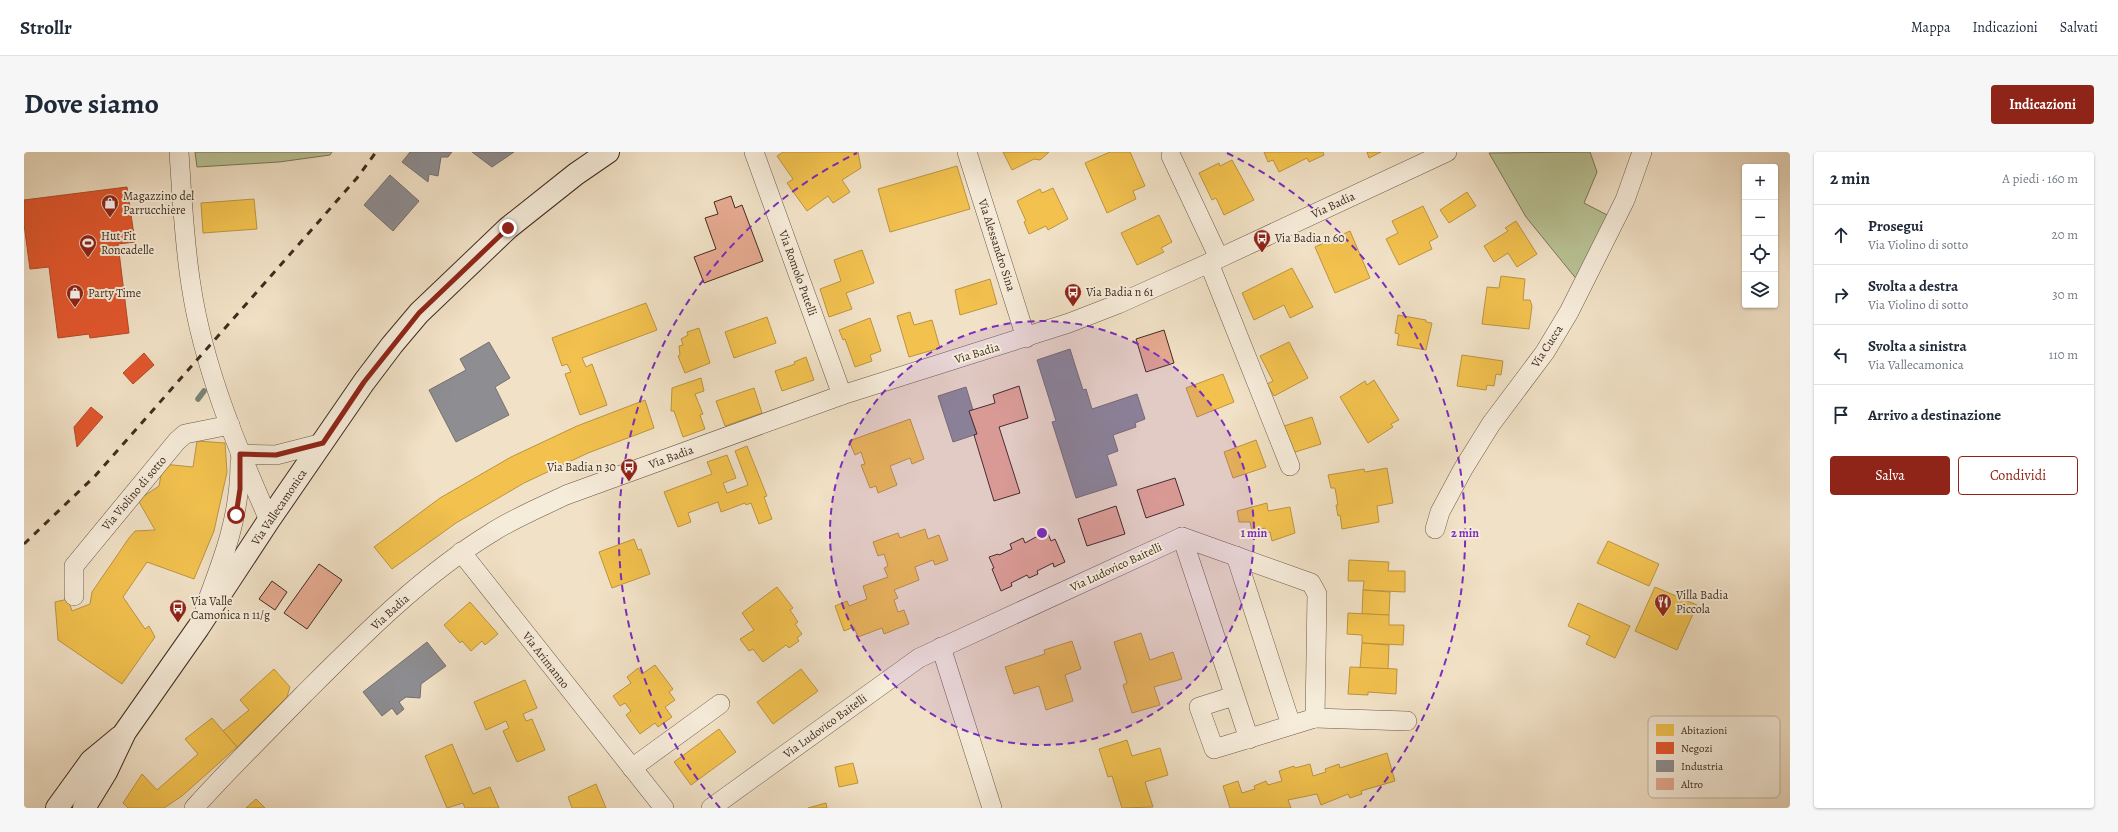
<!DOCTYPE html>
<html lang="it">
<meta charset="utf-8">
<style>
:root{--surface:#fff;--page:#f6f6f7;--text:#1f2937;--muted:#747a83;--line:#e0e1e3;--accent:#8f2418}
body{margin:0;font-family:Alegreya,serif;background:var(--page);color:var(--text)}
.controls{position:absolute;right:12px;top:12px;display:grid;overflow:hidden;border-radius:4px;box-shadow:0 1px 3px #0004}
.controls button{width:36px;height:36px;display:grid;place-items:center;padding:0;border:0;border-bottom:1px solid var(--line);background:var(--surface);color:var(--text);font:20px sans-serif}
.stop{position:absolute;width:12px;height:12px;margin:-9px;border:3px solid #8f2418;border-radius:50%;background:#fff}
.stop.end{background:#8f2418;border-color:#fff;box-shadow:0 1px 4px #0008}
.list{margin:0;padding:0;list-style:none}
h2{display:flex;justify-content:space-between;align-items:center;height:52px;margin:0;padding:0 16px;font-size:17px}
h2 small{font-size:13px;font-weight:400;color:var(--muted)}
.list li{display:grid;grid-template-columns:26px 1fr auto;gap:12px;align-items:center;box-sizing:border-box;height:60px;padding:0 16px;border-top:1px solid var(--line)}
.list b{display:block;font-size:15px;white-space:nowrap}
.list p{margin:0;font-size:13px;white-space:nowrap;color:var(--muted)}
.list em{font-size:13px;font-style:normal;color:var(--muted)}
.actions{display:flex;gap:8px;padding:12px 16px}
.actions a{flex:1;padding:9px 0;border:1px solid var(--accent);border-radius:4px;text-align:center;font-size:14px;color:var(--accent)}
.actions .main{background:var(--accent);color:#fff}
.icon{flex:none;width:22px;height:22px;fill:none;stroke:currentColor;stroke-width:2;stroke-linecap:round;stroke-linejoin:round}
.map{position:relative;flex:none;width:1766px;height:656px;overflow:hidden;border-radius:4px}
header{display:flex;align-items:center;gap:24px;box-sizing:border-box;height:56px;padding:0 20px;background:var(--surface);border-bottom:1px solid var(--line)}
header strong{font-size:19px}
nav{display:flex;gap:22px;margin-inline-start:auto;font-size:14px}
.intro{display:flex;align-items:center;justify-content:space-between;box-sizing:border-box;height:96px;padding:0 24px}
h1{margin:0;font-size:28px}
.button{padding:10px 18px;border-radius:4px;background:var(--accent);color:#fff;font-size:14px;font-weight:700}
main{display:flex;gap:24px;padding:0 24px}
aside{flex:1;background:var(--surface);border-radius:4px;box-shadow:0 1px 3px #0004}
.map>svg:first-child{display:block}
.green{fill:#b9c396;stroke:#7c785a}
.homes{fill:#f2c14e;stroke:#bc9440}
.shops{fill:#e4572e;stroke:#b24a29}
.industry{fill:#8d8d92;stroke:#76706f}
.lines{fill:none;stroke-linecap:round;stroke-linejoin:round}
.stream{stroke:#768476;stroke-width:5.5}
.building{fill:#e6aa91;stroke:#3f2c1e}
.street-casing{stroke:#6c5948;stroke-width:20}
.secondary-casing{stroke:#3f2c1e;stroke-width:24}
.street{stroke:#f6ecda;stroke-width:19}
.secondary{stroke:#f6ecda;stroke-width:22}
.rail{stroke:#3f2c1e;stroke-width:3;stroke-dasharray:7 7;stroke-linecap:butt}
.route{stroke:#8f2418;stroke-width:5}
.ring{fill:none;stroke:#7b2cbf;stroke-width:2;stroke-dasharray:7 5}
.labels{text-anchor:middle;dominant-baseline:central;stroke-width:4;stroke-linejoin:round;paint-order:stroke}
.poi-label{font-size:12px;fill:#3f2c1e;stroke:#f6ecda;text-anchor:start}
.street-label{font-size:12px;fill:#3f2c1e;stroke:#f6ecda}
.key{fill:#f6ecda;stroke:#bfb2a2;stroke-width:1}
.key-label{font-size:11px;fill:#3f2c1e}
.centre{fill:#7b2cbf;stroke:#f6ecda;stroke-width:2}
.ring-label{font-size:12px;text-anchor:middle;font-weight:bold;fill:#7b2cbf;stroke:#f6ecda;stroke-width:4;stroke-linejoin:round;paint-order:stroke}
</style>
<header>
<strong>Strollr</strong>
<nav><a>Mappa</a><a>Indicazioni</a><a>Salvati</a></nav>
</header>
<div class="intro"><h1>Dove siamo</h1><a class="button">Indicazioni</a></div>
<main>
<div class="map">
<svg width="1766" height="656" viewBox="0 0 1766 656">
<rect width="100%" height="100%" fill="#f1e1c6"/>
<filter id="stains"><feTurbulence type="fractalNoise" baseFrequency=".005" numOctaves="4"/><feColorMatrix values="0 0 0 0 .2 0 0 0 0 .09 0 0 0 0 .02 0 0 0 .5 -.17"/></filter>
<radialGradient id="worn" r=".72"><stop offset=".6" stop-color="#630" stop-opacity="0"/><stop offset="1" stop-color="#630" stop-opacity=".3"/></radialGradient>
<g class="green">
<path d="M 171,0 L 308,0 L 306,3 L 255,10 L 173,15 Z"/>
<path d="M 1566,0 L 1573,20 L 1560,51 L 1587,65 L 1554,129 L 1502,65 L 1465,1 Z"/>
</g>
<g class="homes">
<path d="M 759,0 L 834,0 L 837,16 L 818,28 L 826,40 L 809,51 L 804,44 L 783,59 L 763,31 L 769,27 L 753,4 Z"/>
<path d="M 979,0 L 1025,0 L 1016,8 L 1010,7 L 988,18 Z"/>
<path d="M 1086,0 L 1106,0 L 1121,34 L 1109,39 L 1112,47 L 1083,61 L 1061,11 Z"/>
<path d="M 1240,0 L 1299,0 L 1300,3 L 1285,10 L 1283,6 L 1255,20 L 1249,8 L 1244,10 Z"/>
<path d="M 1343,0 L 1357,0 L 1345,6 Z"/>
<path d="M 1208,8 L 1230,48 L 1200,63 L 1192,46 L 1188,48 L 1175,21 L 1195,11 L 1196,14 Z"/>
<path d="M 933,14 L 946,57 L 866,80 L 854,37 Z"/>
<path d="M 1029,36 L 1044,67 L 1024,78 L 1022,74 L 1005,82 L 1000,70 L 1002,69 L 993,49 L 1016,37 L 1018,41 Z"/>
<path d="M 1443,40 L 1452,54 L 1425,71 L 1416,58 Z"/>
<path d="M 230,47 L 233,77 L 179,81 L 177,51 Z"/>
<path d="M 1399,54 L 1414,85 L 1405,90 L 1408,97 L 1375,113 L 1362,87 L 1374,81 L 1368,69 Z"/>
<path d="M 1135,63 L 1148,90 L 1137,96 L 1140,100 L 1113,113 L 1097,81 Z"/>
<path d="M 1492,69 L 1513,102 L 1493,115 L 1484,101 L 1470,110 L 1460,94 L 1484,79 L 1481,76 Z"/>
<path d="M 1326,79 L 1346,126 L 1311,141 L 1291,95 Z"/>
<path d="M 838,98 L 850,131 L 822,141 L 828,157 L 805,165 L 796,137 L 817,129 L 810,108 Z"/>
<path d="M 1268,116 L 1289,155 L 1266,166 L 1260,153 L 1230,168 L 1218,141 Z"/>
<path d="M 1477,124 L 1501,127 L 1499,148 L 1506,148 L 1508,154 L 1505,177 L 1458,172 L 1463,135 L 1475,136 Z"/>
<path d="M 966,127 L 973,152 L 936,163 L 931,138 Z"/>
<path d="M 622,151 L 633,178 L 558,206 L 562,215 L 568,212 L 583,253 L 556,263 L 541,222 L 547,220 L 543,212 L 538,214 L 528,186 Z"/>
<path d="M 886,160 L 890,173 L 908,168 L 916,196 L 885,205 L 873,164 Z"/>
<path d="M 1374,163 L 1402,168 L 1402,170 L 1408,171 L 1402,198 L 1373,193 L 1375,182 L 1371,181 Z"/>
<path d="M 743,165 L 752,191 L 710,206 L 701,180 Z"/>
<path d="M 846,166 L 857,199 L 846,203 L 848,209 L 831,215 L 821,187 L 819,188 L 815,178 Z"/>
<path d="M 675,176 L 686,211 L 661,221 L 654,204 L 656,203 L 655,194 L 659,193 L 657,187 L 664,183 L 663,180 Z"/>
<path d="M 1265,190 L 1284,226 L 1250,244 L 1243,232 L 1249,229 L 1236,204 Z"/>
<path d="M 1438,203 L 1479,209 L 1477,223 L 1472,222 L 1470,234 L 1463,233 L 1462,238 L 1433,234 Z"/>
<path d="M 782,205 L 790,228 L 758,239 L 751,219 L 771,212 L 770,210 Z"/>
<path d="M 1199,222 L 1210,250 L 1173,265 L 1162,236 Z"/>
<path d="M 677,226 L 680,239 L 671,242 L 679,262 L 676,263 L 681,277 L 659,285 L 650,259 L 647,259 L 648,236 Z"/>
<path d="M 1350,228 L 1375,268 L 1367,272 L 1369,275 L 1344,291 L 1316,245 L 1341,229 L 1343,233 Z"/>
<path d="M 730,236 L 738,261 L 701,274 L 692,249 Z"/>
<path d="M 621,248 L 630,276 L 564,301 L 500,331 L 432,371 L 368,417 L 350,395 L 416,346 L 487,305 L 553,274 Z"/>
<path d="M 1288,265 L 1297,292 L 1265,302 L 1260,274 Z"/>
<path d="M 886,267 L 900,307 L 888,312 L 886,306 L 866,314 L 873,333 L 854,341 L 852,334 L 846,336 L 837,313 L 841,312 L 837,300 L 831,303 L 825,289 Z"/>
<path d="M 1232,288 L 1242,315 L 1209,326 L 1200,300 Z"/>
<path d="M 173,289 L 201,291 L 203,320 L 190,379 L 170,427 L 123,410 L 99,445 L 121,477 L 125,474 L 131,485 L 98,532 L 34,488 L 31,450 L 44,447 L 48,459 L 66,452 L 68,440 L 105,386 L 111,379 L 131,378 L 114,348 L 135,334 L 139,312 L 169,315 Z"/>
<path d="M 723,294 L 743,344 L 740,345 L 748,367 L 735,372 L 727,351 L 722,353 L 721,351 L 697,360 L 694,350 L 664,361 L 667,370 L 654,375 L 640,340 L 688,322 L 683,310 L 703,303 L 712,326 L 699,331 L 703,341 L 724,333 L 711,299 Z"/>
<path d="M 1363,316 L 1369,351 L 1353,354 L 1355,370 L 1318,377 L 1316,363 L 1314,364 L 1312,353 L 1314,353 L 1311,336 L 1307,336 L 1304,323 L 1340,317 L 1341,320 Z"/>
<path d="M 1243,351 L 1244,359 L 1266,355 L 1271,381 L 1248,389 L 1246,380 L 1242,381 L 1241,376 L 1228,379 L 1226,370 L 1215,370 L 1213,359 Z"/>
<path d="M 901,377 L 904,387 L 915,383 L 924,408 L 911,413 L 909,408 L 891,415 L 895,428 L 870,438 L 874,446 L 870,448 L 874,460 L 880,458 L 885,472 L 860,482 L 858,476 L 834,485 L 830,475 L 820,479 L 811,454 L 823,449 L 825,454 L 843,447 L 839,434 L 864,425 L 860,416 L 864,414 L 860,402 L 854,404 L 849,390 L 874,381 L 876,386 Z"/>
<path d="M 610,387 L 614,398 L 617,397 L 626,422 L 588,436 L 575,400 Z"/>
<path d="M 1584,389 L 1635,412 L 1625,434 L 1573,411 Z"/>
<path d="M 1325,408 L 1365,410 L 1364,419 L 1381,419 L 1381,440 L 1339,438 L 1340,429 L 1324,429 Z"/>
<path d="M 753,435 L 769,456 L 766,458 L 774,470 L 771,472 L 778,482 L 773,486 L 775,489 L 765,496 L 762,493 L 739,510 L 729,497 L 725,499 L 716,487 L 730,478 L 718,461 Z"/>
<path d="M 1631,435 L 1673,453 L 1653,498 L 1611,479 Z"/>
<path d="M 1339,438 L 1366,440 L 1365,463 L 1338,462 Z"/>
<path d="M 446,450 L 474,482 L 461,493 L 458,489 L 447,499 L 438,489 L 436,491 L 420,473 Z"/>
<path d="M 1554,451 L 1606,474 L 1591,506 L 1562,492 L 1566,484 L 1544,474 Z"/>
<path d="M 1324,461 L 1365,463 L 1365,473 L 1380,473 L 1379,493 L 1338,491 L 1338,483 L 1323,482 Z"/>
<path d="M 1117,481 L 1126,508 L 1149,500 L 1158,527 L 1130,535 L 1136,553 L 1108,561 L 1099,533 L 1103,531 L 1090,490 Z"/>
<path d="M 1048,489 L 1057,517 L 1041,523 L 1049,549 L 1022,558 L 1015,534 L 990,542 L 981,515 L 1021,502 L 1020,498 Z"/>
<path d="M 1338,491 L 1365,493 L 1364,517 L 1336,516 Z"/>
<path d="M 631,513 L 649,537 L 645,540 L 651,548 L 641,555 L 648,565 L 634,575 L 631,571 L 616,582 L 602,563 L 607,559 L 601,551 L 596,554 L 589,544 L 607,531 L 603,525 L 614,516 L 618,522 Z"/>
<path d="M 1326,515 L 1373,517 L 1372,542 L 1344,540 L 1344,543 L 1324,542 Z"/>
<path d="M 250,517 L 266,535 L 263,545 L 213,595 L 199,579 L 225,558 L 216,548 Z"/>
<path d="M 777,517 L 794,539 L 749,572 L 733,550 Z"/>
<path d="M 501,528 L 513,556 L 499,562 L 502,569 L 508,567 L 521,598 L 493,610 L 479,579 L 485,576 L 482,569 L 462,578 L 450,550 Z"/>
<path d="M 188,566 L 213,595 L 158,644 L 140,656 L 104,656 L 99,651 L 118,622 L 133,638 L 174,602 L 161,587 Z"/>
<path d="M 695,577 L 712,600 L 667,633 L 650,610 Z"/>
<path d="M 1103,588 L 1108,604 L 1136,596 L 1144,623 L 1121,630 L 1129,655 L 1098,656 L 1088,624 L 1084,625 L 1075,597 Z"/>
<path d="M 428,592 L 449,642 L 466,635 L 475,656 L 441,656 L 439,651 L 423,656 L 401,604 Z"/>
<path d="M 1363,601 L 1371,629 L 1337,639 L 1338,642 L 1326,646 L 1324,642 L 1297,653 L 1293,642 L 1264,648 L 1267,656 L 1206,656 L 1199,634 L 1214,629 L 1218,641 L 1231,637 L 1230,634 L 1242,629 L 1244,633 L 1258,629 L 1255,619 L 1270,614 L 1271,616 L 1286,612 L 1289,624 L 1302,620 L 1301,617 L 1315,612 L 1316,616 Z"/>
<path d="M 829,611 L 834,631 L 815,635 L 811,615 Z"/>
<path d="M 572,632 L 582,656 L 548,656 L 544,645 Z"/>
<path d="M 232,647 L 241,656 L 222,656 Z"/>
<path d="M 802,651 L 803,656 L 784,656 Z"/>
</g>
<g class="shops">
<path d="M 103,35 L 111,90 L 94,92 L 105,181 L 66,186 L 65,182 L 34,186 L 25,115 L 6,117 L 0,72 L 0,48 Z"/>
<path d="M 120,201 L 130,213 L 109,232 L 99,221 Z"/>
<path d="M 67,255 L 79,265 L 53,295 L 50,275 Z"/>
</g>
<g class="industry">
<path d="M 386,0 L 428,0 L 424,5 L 417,5 L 414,24 L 405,22 L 404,30 L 378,10 Z"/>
<path d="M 448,0 L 490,0 L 468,15 Z"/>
<path d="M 366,23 L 395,49 L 369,79 L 340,53 Z"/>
<path d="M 465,190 L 486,226 L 471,235 L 485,263 L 432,290 L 405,238 L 442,218 L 436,207 Z"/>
<path d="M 1046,197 L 1059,238 L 1062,237 L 1068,257 L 1113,242 L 1121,267 L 1111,271 L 1112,275 L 1089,283 L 1094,299 L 1083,303 L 1093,333 L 1052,346 L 1028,270 L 1032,269 L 1013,208 Z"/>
<path d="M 942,235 L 949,258 L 945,259 L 953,282 L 929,290 L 914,244 Z"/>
<path d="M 403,490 L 422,514 L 397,532 L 396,546 L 382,545 L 375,550 L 380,557 L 373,563 L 368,556 L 358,564 L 339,540 Z"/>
</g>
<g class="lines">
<path class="stream" d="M 174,247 L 180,239"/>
</g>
<g class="building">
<path d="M 707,44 L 711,56 L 718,53 L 739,109 L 680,131 L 670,105 L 692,97 L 681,66 L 694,62 L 690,50 Z"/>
<path d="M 1140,178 L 1150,211 L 1122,220 L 1112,187 Z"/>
<path d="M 995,234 L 1004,266 L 975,275 L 996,341 L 970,349 L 950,283 L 953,282 L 945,259 L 971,251 L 969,243 Z"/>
<path d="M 1151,326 L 1160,353 L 1122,366 L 1113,338 Z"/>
<path d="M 1092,354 L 1101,382 L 1063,394 L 1054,367 Z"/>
<path d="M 1023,379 L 1027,389 L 1031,387 L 1041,410 L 1030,415 L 1029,411 L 1013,419 L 1014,422 L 1005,426 L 1003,423 L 987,431 L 988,434 L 977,439 L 968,417 L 970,416 L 965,405 L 974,402 L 975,403 L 988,397 L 986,392 L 999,386 L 1001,391 Z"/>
<path d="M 295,412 L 318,428 L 283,477 L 260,461 Z"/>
<path d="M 248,429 L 263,440 L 251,458 L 235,447 Z"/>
</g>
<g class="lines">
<g class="street-casing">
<g id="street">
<path d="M 155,0 C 158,44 160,89 167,133 C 179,214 212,293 245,368"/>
<path d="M 730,0 L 818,243"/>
<path d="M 943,0 L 1002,186"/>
<path d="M 1147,4 L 1195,106"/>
<path d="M 1185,111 L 1266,314"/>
<path d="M 216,302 L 252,303 L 299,291"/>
<path d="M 1411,377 L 1416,360 L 1439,317 L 1467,272 L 1521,200 L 1545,160 L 1601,48 L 1618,0"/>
<path d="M 1158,385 L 1225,587"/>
<path d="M 437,400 L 640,656"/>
<path d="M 1212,404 L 1267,573"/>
<path d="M 50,444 L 50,414 L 153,289 L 161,282 L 206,273"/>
<path d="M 181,455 C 200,405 216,364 216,310"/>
<path d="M 917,495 L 968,656"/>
<path d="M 1210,544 L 1175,555 L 1190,597 L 1291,566"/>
<path d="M 608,616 L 696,552"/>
<path d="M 170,656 C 205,617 243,580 279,543 C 337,485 397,424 467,381 C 490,366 517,355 542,343 L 818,243 L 1045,171 L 1094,152 L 1185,111 L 1423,0"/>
<path d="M 687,656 L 895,506 L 1158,385 L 1287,431 L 1293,442 L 1291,566 L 1383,569"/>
</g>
</g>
<g class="secondary-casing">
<g id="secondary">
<path d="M 33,656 L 67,609 L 96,585"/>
<path d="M 60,656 L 82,620 L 101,580 L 174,476 L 245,368 L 340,230 L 368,193 L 395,161 L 484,76 L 552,22 L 584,0"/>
</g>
</g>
<use href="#street" class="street"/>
<use href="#secondary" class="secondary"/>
<path class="rail" d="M 0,392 L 71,324 L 333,26 L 352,0"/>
</g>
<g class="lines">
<path class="route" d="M 212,363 L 216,337 L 216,302 L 252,303 L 299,291 L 340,230 L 395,161 L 484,76"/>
</g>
<circle cx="1018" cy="381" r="212" fill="#7b2cbf" fill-opacity=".12"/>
<g class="ring">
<circle cx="1018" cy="381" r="212"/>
<path d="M696 656A423 423 0 0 1 833 1M1203 1A423 423 0 0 1 1340 656"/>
</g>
<defs>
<g id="shop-pin" transform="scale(0.9)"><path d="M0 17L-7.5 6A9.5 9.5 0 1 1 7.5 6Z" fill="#8f2418" stroke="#f6ecda"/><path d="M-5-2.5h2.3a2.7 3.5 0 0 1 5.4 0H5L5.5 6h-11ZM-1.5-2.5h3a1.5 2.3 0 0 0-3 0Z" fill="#fff"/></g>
<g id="bus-pin" transform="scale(0.9)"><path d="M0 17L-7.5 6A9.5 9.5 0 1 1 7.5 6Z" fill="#8f2418" stroke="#f6ecda"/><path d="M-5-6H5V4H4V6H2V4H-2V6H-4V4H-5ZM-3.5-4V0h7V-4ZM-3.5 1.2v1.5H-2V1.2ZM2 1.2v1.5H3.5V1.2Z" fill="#fff"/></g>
<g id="stadium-pin" transform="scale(0.9)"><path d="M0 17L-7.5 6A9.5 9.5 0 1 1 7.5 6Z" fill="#8f2418" stroke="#f6ecda"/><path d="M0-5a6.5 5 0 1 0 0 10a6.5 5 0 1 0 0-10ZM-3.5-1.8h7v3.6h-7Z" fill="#fff"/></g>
<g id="restaurant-pin" transform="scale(0.9)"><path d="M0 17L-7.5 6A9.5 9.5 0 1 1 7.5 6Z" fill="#8f2418" stroke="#f6ecda"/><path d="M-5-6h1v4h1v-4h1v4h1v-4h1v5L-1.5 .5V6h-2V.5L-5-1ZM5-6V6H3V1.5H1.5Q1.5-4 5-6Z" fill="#fff"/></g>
</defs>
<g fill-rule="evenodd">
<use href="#shop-pin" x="86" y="51"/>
<use href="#bus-pin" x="1238" y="86"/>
<use href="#stadium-pin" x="64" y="91"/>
<use href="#bus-pin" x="1049" y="140"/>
<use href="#shop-pin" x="51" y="141"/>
<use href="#bus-pin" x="605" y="315"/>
<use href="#restaurant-pin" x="1639" y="450"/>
<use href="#bus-pin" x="154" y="456"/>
</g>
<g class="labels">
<g class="poi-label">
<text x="99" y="44">Magazzino del<tspan x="99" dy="14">Parrucchiere</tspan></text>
<text x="77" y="84">Hut Fit<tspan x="77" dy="14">Roncadelle</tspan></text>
<text x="1251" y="86">Via Badia n 60</text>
<text x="1062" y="140">Via Badia n 61</text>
<text x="64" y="141">Party Time</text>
<text x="592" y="315" text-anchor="end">Via Badia n 30</text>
<text x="1652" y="443">Villa Badia<tspan x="1652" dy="14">Piccola</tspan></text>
<text x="167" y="449">Via Valle<tspan x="167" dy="14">Camonica n 11/g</tspan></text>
</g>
<g class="street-label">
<text transform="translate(1309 53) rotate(-25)">Via Badia</text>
<text transform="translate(973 93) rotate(72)">Via Alessandro Sina</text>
<text transform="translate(774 121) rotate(70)">Via Romolo Putelli</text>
<text transform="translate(1523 194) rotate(-57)">Via Cucca</text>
<text transform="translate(953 201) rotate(-17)">Via Badia</text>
<text transform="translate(647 305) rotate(-20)">Via Badia</text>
<text transform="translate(110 341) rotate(-50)">Via Violino di sotto</text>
<text transform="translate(255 355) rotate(-56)">Via Vallecamonica</text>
<text transform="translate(1092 415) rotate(-25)">Via Ludovico Baitelli</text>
<text transform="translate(366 460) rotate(-42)">Via Badia</text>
<text transform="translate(522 508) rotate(52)">Via Arimanno</text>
<text transform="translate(801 574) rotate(-36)">Via Ludovico Baitelli</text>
</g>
</g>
<rect x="1624" y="564" width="132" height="82" rx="6" class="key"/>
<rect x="1632" y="572" width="18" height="12" fill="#f2c14e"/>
<rect x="1632" y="590" width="18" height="12" fill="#e4572e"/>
<rect x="1632" y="608" width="18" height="12" fill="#8d8d92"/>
<rect x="1632" y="626" width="18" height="12" fill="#e6aa91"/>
<g class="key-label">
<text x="1657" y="582">Abitazioni</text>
<text x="1657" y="600">Negozi</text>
<text x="1657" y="618">Industria</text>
<text x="1657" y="636">Altro</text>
</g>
<circle cx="1018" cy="381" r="6" class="centre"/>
<g class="ring-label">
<text x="1230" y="385">1 min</text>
<text x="1441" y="385">2 min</text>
</g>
<rect width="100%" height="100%" filter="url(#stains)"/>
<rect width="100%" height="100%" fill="url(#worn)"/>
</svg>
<div class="controls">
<button>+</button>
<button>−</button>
<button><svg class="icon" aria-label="locate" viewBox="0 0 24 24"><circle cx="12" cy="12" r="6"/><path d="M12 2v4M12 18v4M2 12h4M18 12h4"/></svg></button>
<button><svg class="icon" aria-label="layers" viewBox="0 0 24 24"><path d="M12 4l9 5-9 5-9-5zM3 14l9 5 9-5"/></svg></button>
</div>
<div class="stop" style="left:212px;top:363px"></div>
<div class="stop end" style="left:484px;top:76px"></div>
</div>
<aside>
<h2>2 min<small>A piedi · 160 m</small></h2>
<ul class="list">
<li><svg class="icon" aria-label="ahead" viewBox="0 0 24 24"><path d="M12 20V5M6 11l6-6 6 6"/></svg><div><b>Prosegui</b><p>Via Violino di sotto</p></div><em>20 m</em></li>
<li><svg class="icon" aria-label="right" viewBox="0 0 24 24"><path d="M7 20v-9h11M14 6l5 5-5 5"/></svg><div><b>Svolta a destra</b><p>Via Violino di sotto</p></div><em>30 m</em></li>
<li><svg class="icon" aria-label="left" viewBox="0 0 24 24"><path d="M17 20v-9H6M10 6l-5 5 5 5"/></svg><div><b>Svolta a sinistra</b><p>Via Vallecamonica</p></div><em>110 m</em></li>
<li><svg class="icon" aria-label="arrive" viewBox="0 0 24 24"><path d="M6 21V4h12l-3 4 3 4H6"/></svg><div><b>Arrivo a destinazione</b></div></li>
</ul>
<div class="actions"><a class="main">Salva</a><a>Condividi</a></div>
</aside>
</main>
